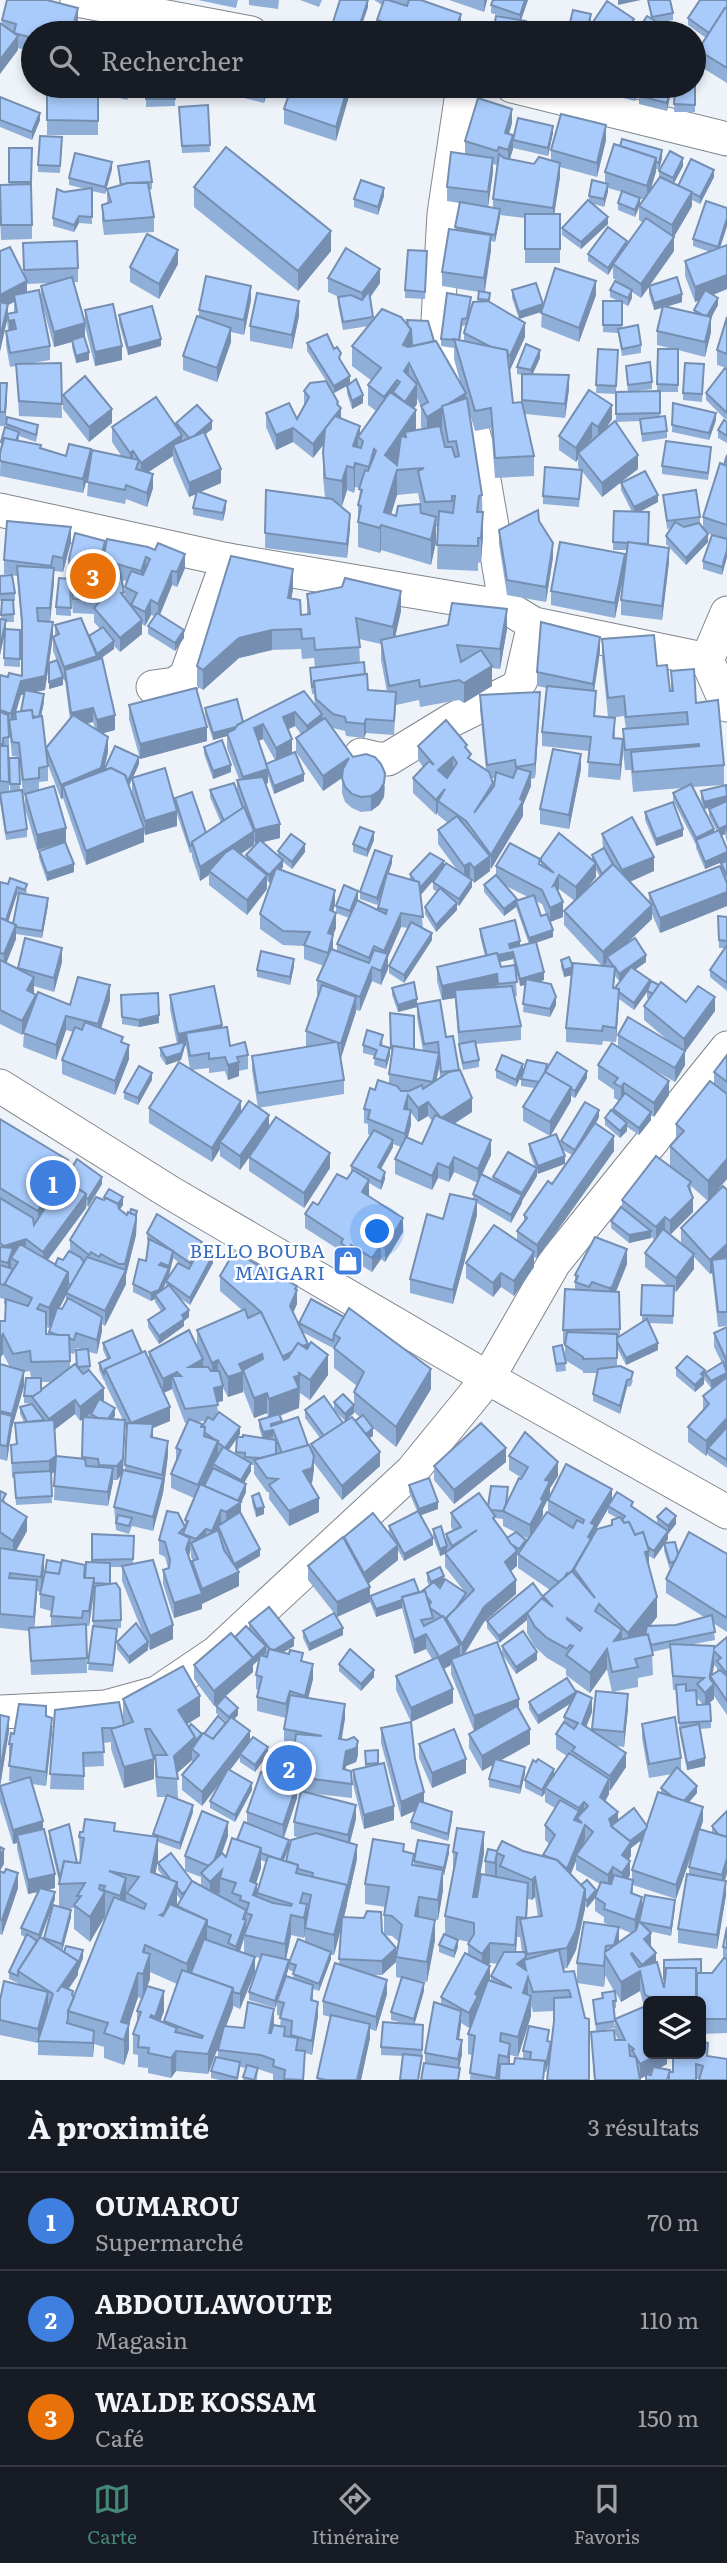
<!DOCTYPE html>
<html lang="fr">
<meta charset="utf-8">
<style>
:root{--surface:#171b24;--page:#242831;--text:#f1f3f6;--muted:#9ea1a6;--line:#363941;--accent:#458778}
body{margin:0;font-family:Literata,serif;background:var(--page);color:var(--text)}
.controls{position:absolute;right:21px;bottom:21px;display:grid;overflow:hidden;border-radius:10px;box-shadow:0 4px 10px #0003}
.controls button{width:63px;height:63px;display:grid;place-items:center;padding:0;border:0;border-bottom:2px solid var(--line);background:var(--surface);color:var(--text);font:35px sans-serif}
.you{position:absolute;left:378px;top:1232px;width:24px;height:24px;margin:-18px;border:5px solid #fff;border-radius:50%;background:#1a73e8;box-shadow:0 0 0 10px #1a73e833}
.badge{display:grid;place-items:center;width:46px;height:46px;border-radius:50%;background:var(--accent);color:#fff;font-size:23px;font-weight:700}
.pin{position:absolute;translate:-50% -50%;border:4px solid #fff;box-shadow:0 2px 7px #0006}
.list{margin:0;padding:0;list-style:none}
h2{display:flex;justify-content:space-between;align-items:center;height:91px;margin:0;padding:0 28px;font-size:30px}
h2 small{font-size:23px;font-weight:400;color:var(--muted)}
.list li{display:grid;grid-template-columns:46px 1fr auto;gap:21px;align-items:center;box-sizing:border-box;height:98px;padding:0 28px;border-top:2px solid var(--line)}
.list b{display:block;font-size:26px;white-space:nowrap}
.list p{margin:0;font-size:23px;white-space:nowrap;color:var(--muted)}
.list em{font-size:23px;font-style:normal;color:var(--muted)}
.icon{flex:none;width:38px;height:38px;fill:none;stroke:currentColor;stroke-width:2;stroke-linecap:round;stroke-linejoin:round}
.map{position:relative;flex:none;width:727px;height:2080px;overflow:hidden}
.search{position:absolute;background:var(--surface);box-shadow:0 4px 10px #0003;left:21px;right:21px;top:21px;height:77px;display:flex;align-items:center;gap:18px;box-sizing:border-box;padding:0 24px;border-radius:38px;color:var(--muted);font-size:26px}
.sheet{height:385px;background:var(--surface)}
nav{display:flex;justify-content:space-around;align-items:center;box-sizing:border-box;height:98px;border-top:2px solid var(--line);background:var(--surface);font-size:19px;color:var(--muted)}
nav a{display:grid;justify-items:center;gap:4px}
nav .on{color:var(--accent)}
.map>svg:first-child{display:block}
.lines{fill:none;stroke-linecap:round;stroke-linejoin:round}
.minor-casing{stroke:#81868c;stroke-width:35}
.minor{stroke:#fff;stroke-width:33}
.wall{fill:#90afd8;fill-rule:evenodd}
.shaded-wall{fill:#768eb0}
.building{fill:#a8cbfb;stroke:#768eb0;stroke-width:2;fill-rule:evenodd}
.labels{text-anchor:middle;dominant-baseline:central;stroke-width:5;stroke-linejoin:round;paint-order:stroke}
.shop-label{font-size:19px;fill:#366cbe;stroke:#fff;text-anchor:end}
</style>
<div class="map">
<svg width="727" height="2080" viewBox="0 0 727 2080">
<rect width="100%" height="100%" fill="#eef3fa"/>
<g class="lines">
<g class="minor-casing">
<g id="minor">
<path d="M 77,0 L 251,33"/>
<path d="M 463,86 L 444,214 L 438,320 L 440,351 L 465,404 L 480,457 L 506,607"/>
<path d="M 512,86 L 727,139"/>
<path d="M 0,510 L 228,560 L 506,607 L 534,624 L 707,660"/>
<path d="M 727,613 L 707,660 L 727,705"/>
<path d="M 153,687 L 175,684 L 186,676 L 228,560"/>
<path d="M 361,755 L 378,759 L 388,759 L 452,720 L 516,688 L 521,680 L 534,624"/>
<path d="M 0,1086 L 171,1193 L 488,1378 L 727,1512"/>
<path d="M 0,1712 L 106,1707 L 157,1693 L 216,1653 L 412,1471 L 488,1378 L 554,1263 L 727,1048"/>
</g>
</g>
<use href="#minor" class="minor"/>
</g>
<g class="wall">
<path d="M 198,0 L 238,0 L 236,8 Z"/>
<path d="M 249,0 L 279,0 L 278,9 L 249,5 Z"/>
<path d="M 300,0 L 322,0 L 319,7 Z"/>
<path d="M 374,0 L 421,0 L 461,28 L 459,33 L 377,33 L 377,20 L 382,5 Z"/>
<path d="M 449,0 L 487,0 L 484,12 Z"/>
<path d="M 528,0 L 521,20 L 526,28 L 525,33 L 493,33 L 504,17 L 491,13 L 491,5 Z"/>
<path d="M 648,0 L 670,0 L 673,13 L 673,20 L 659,23 L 672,33 L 651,18 Z"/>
<path d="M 727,0 L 727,83 L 698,65 L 698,50 L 706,38 L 688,25 L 688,18 Z"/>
<path d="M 368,7 L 359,33 L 345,33 L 333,29 L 333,22 Z"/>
<path d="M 2,20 L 78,23 L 33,33 L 33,52 L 18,48 L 18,50 L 2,24 Z"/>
<path d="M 634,26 L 630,33 L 589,33 L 589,28 Z"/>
<path d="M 695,41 L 695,112 L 674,112 L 675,86 Z"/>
<rect x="47" y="86" width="51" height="49"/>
<path d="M 108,86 L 131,86 L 127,100 L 108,95 Z"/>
<path d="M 146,86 L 175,86 L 175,106 L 146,107 Z"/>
<path d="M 180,86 L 218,86 L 216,96 Z"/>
<path d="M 224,86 L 269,86 L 264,103 L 224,93 Z"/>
<path d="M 349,86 L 349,96 L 336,141 L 284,124 L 284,109 Z"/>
<path d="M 577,86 L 639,86 L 635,101 Z"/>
<path d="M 641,86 L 672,86 L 667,111 L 639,104 L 639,96 Z"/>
<path d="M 0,97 L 40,120 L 32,140 L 0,127 Z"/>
<path d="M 208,105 L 210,152 L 182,153 L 179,114 Z"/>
<path d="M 512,123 L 509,134 L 513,140 L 553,133 L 548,156 L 513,148 L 510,159 L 534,164 L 551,160 L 551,150 L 606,140 L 597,177 L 560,167 L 560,177 L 554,214 L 560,214 L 560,263 L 525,263 L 525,218 L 500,215 L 495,242 L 491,241 L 491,250 L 485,292 L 490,293 L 490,302 L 525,337 L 510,370 L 513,403 L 522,402 L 522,375 L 517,374 L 517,367 L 540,358 L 532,374 L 569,389 L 565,418 L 525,414 L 534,456 L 534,476 L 495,478 L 491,428 L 475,431 L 470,414 L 482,495 L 483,536 L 481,562 L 478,563 L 478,571 L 437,569 L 438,526 L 436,527 L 436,542 L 431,565 L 381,550 L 380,553 L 358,547 L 358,505 L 359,499 L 360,488 L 355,487 L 354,493 L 347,490 L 342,506 L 340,505 L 350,528 L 347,558 L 265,548 L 266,490 L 325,498 L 323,477 L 323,445 L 313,458 L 293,442 L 276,450 L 266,427 L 266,413 L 297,419 L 304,406 L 304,391 L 338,405 L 341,419 L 360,434 L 376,411 L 368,405 L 368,385 L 372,381 L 352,366 L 352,346 L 369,326 L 343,330 L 338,304 L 339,297 L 328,292 L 328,278 L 380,283 L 370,298 L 373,320 L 407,324 L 407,320 L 434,341 L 461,385 L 454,359 L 454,348 L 441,346 L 441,339 L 471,305 L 468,318 L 478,301 L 479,292 L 442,286 L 442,272 L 455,230 L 459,203 L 447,201 L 447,187 L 465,154 L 465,141 ZM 493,164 L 497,165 L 493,199 L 493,208 L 488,207 L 493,172 ZM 466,325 L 464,333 L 464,341 L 460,341 L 462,326 ZM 417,398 L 421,407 L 421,426 L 422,429 L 416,430 L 414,408 L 417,404 ZM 418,493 L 422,513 L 396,516 L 391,515 L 397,495 Z"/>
<path d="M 62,145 L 60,173 L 38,172 L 38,165 Z"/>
<path d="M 9,148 L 32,148 L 32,239 L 1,240 L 0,215 L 9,185 Z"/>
<path d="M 662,158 L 659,170 L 656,169 L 651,189 L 659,178 L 659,171 L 683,166 L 674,183 L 678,186 L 714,177 L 700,204 L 692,200 L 692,206 L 674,237 L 674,251 L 649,286 L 682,302 L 666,307 L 694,313 L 694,310 L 699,300 L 695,302 L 685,276 L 685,261 L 710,252 L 693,246 L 693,239 L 727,208 L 727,226 L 720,248 L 727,245 L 727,289 L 713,295 L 718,305 L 711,318 L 711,332 L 705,357 L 678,350 L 678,392 L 660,392 L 660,416 L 667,431 L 667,438 L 642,442 L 640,421 L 616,422 L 616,394 L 596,393 L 598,349 L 618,350 L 616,392 L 628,392 L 626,366 L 652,382 L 652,389 L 637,391 L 657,391 L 658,349 L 673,349 L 657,345 L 657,331 L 662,308 L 654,310 L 649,294 L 649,287 L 641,298 L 632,292 L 632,298 L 628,306 L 622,303 L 622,328 L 641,345 L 641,353 L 622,356 L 618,333 L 603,332 L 603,301 L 618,301 L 610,297 L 610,290 L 624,286 L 613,278 L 613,267 L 608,275 L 588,261 L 588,254 L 627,245 L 643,223 L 639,220 L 639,208 L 635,217 L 618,210 L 618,203 L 622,192 L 608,188 L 604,207 L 594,204 L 608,224 L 581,249 L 562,235 L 562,228 L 589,200 L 589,196 L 605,184 L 605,172 ZM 635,197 L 643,199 L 640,205 Z"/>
<path d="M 118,166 L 152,182 L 152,189 L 149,190 L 154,217 L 154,232 L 104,235 L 102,220 L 102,205 L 107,203 L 107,189 L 120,186 Z"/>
<path d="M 112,169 L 105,194 L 92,191 L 92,224 L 79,223 L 74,232 L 53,226 L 53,218 L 86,189 L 69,185 L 69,178 Z"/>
<path d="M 194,187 L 331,251 L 298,291 L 194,207 Z"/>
<path d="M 384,196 L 378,215 L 354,207 L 354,199 Z"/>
<path d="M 23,243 L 78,268 L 78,282 L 74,282 L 85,322 L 85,310 L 122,360 L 95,366 L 85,327 L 85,338 L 89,360 L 76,363 L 72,347 L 72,342 L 54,347 L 41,300 L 41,286 L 49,283 L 27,284 L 27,293 L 50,346 L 50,360 L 27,364 L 61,363 L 62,418 L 19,416 L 16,366 L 10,367 L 6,345 L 6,331 L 8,331 L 0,251 L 24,275 ZM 14,302 L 14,313 L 8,314 L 8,305 Z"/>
<path d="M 427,258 L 425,299 L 405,298 L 405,290 Z"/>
<path d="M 178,264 L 159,299 L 130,282 L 130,267 Z"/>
<path d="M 512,290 L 543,307 L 596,295 L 579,342 L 541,327 L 542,312 L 519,319 L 512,298 Z"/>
<path d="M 251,300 L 244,335 L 231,332 L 231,342 L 217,382 L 183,370 L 183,356 L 199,316 L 199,310 Z"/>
<path d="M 119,315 L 161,346 L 128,355 L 119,323 Z"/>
<path d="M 299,316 L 292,349 L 250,341 L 250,326 Z"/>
<path d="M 727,317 L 727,368 L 717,365 L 717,350 Z"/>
<path d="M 307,343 L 341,361 L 350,383 L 363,403 L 352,409 L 347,393 L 347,386 L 334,393 L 307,351 Z"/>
<path d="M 727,370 L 727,419 L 726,420 L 706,400 L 706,393 Z"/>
<path d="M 704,371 L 702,402 L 683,400 L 683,393 Z"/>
<path d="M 0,383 L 7,397 L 5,426 L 0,426 L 0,432 Z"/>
<path d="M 589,390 L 612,419 L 606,428 L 638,469 L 602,497 L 582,471 L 579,507 L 543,504 L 543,496 L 580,470 L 578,467 L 578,459 L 576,462 L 559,450 L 559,436 Z"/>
<path d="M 63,395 L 112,423 L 89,442 L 63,409 Z"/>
<path d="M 673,403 L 716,420 L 709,440 L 672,432 Z"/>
<path d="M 727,422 L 727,443 L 718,438 L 718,430 Z"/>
<path d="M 176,423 L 212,429 L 205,434 L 221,483 L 200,492 L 226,508 L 223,521 L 193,515 L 193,508 L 196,494 L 189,497 L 173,460 L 173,456 L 148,472 L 153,488 L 147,507 L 126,499 L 125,504 L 87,496 L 89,472 L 83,493 L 0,476 L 1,442 L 6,428 L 6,424 L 38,432 L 36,442 L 19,436 L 19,441 L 66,456 L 122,457 L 112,442 L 112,427 L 176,425 Z"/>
<path d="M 711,455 L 708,480 L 662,474 L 662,466 Z"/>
<path d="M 727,455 L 727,557 L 722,575 L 703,569 L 703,561 L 714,535 L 707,533 L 708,542 L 686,565 L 666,544 L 666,536 L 671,528 L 667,529 L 663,495 L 700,517 L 700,524 L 703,528 L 703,517 Z"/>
<path d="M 621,483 L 658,502 L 639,512 L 649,512 L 648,545 L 669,562 L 662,620 L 621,615 L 621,600 L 627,550 L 613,550 L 614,511 L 632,512 L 621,490 Z"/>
<path d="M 499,530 L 553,557 L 546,602 L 507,595 L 499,544 Z"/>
<path d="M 107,539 L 185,568 L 177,587 L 172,585 L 160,615 L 184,638 L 175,651 L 148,634 L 148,626 L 154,616 L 151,615 L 145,626 L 142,624 L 142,634 L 120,652 L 114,646 L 114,649 L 101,658 L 115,730 L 102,733 L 108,752 L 104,770 L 139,764 L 133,778 L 175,802 L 175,798 L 206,833 L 221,823 L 210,797 L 210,790 L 237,792 L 237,780 L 239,779 L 227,748 L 227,736 L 213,740 L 205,715 L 205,708 L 243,722 L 315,705 L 314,694 L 312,694 L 310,676 L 310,668 L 315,668 L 314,658 L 302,659 L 301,649 L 272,650 L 239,658 L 203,690 L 197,686 L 197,666 L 293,589 L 291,599 L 301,615 L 307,614 L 307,594 L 401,611 L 395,636 L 507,629 L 500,669 L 492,668 L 492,686 L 464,703 L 459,700 L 420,707 L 419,700 L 396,705 L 394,735 L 366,733 L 364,738 L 346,736 L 345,731 L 333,728 L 330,726 L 353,757 L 385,787 L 384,797 L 379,805 L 371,811 L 361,812 L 352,808 L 345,802 L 342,793 L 342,778 L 323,791 L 296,752 L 296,738 L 301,734 L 295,726 L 288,729 L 292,753 L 304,781 L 274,794 L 268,776 L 268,783 L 266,784 L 280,838 L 262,842 L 278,856 L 278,851 L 305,852 L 292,869 L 283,862 L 283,867 L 281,869 L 335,904 L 333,912 L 336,928 L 333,935 L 333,949 L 337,951 L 337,944 L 349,918 L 336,913 L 336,906 L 358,898 L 358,900 L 378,911 L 382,891 L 377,905 L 360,899 L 360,892 L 392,863 L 389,873 L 410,880 L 410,874 L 444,866 L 457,870 L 438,844 L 438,830 L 448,823 L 438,815 L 438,812 L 436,815 L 413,793 L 413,778 L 423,767 L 418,760 L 418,746 L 467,749 L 471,761 L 486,770 L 480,710 L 480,695 L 540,706 L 535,778 L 531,779 L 531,786 L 523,805 L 523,816 L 491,869 L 490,867 L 490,871 L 474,883 L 472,880 L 472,887 L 459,906 L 457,905 L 457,910 L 436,932 L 425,914 L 425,907 L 437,892 L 433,889 L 433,882 L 437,875 L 420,895 L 423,928 L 432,940 L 404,983 L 389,973 L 389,966 L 408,928 L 401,927 L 388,957 L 388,969 L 381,985 L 372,981 L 360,1011 L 356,1010 L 340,1058 L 344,1080 L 344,1094 L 258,1108 L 269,1128 L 330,1168 L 304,1208 L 249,1171 L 249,1158 L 240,1170 L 220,1156 L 220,1149 L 212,1162 L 149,1123 L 149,1108 L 190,1069 L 186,1046 L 185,1046 L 181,1060 L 166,1065 L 160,1056 L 160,1048 L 177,1044 L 170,1009 L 170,995 L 222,1028 L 230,1046 L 248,1055 L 248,1069 L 239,1071 L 239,1076 L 228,1080 L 225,1071 L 209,1073 L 209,1068 L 192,1070 L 241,1112 L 258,1108 L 252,1070 L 252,1056 L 308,1046 L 306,1046 L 306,1031 L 318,995 L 317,994 L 317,980 L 324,966 L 304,959 L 304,946 L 283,945 L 260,929 L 260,914 L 272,879 L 269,883 L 267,880 L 267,889 L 247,915 L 209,885 L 209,875 L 200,881 L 192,857 L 192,853 L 190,853 L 177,814 L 177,826 L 145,835 L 144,832 L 144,842 L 86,865 L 63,798 L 61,799 L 48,765 L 48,781 L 39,782 L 39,790 L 66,842 L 74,872 L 47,881 L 39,858 L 39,851 L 63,843 L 37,850 L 25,808 L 25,794 L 23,794 L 19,757 L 12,756 L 9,728 L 9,792 L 15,791 L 10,791 L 9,758 L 19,758 L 20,790 L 27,829 L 27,837 L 6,840 L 0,802 L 0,675 L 8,677 L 22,676 L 22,634 L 17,576 L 4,574 L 4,560 L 71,542 L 63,572 L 54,571 L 54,582 L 50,622 L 53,636 L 45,690 L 34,692 L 44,702 L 41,717 L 46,754 L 46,748 L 70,720 L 65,681 L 63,679 L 63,685 L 49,689 L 57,661 L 53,651 L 53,637 L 55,636 L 55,625 L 89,636 L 100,629 L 94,622 L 94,614 L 73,613 L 70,584 L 71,616 L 56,615 L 56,607 L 69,579 L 69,559 L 105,551 ZM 97,573 L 101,574 L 101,586 L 102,591 L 98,593 L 98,604 ZM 122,580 L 126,581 L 125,587 L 125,597 ZM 359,639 L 381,644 L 381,660 L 387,692 L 368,690 L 360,663 ZM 24,694 L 21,711 L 16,712 L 21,695 ZM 93,722 L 95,729 L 87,724 ZM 263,739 L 275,760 L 266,764 L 258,741 ZM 491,778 L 495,778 L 493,787 ZM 132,779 L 132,792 L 136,804 L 129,786 ZM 254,841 L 255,844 L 256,844 L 246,855 L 246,859 L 241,854 L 254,845 Z"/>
<path d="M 625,569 L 615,618 L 551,605 L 551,591 Z"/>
<path d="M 0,576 L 15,593 L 15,601 L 13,601 L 14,622 L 6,622 L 6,629 L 20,630 L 20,667 L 4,666 L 5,632 L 0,655 L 0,619 L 1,619 L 2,601 L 0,601 Z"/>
<path d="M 602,639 L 657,666 L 670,691 L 671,691 L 671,671 L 696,703 L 724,765 L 724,785 L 693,787 L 703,808 L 701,799 L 701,791 L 727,790 L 727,843 L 725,834 L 721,836 L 727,849 L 727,860 L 705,869 L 696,848 L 696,845 L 673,800 L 673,793 L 682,788 L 633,792 L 631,770 L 625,770 L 623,749 L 623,729 L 626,729 L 624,716 L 610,718 L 615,732 L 615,738 L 623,753 L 620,780 L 588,777 L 589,751 L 542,746 L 542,732 L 547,688 L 537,686 L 537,672 L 600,651 L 594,691 L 596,705 L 595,716 L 608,717 L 602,659 ZM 713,807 L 709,809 L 709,816 L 717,831 L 714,833 L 704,809 Z"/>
<path d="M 129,705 L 207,741 L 140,759 L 129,719 Z"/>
<path d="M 204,747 L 231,772 L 213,779 L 204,754 Z"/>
<path d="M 581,769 L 569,829 L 540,824 L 540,809 Z"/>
<path d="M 645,812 L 683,836 L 656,846 L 645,820 Z"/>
<path d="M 602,834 L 654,871 L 630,882 L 649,902 L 649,893 L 721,869 L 721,863 L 727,861 L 727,906 L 660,933 L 652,914 L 652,919 L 625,945 L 646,962 L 635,970 L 650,983 L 686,1002 L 715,1011 L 685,1052 L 685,1065 L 675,1082 L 647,1066 L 669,1095 L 654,1117 L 651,1115 L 651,1120 L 639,1135 L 627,1127 L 627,1131 L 620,1138 L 605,1125 L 605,1118 L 613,1112 L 613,1109 L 619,1101 L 614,1098 L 614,1090 L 598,1079 L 598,1065 L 618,1047 L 618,1035 L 671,1043 L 644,1020 L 644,1006 L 649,999 L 647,998 L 647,992 L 634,1010 L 619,999 L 616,1042 L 603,1041 L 602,1045 L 566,1042 L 566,1028 L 571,975 L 564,977 L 561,967 L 561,960 L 572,966 L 602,966 L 564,925 L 564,911 L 575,901 L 559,889 L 558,892 L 563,917 L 550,922 L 553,937 L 536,943 L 544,980 L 538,982 L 556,1005 L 550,1017 L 523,1012 L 525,985 L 520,986 L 515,968 L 517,996 L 514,997 L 521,1026 L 521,1040 L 476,1044 L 479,1060 L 479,1067 L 463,1070 L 459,1051 L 455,998 L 442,1000 L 437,981 L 437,967 L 485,956 L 480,936 L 480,929 L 520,946 L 529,944 L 516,907 L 504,916 L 484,892 L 484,885 L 496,875 L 496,866 L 541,865 L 541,858 L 592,859 L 592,855 L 603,849 ZM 596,870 L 600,877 L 584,892 L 596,877 ZM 506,886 L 528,897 L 517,901 ZM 536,901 L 542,904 L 546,914 L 541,916 ZM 513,959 L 514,965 L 501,967 L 500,962 ZM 615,976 L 619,981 L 622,979 L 614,988 Z"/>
<path d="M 374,840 L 367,857 L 353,852 L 353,844 Z"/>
<path d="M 10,878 L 27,891 L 26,894 L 48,905 L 42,938 L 16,934 L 16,939 L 6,963 L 18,969 L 25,938 L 62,962 L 54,992 L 34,986 L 33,993 L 36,999 L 70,1005 L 110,1000 L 101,1028 L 123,1043 L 129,1059 L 115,1095 L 62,1074 L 62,1060 L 73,1032 L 66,1030 L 56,1060 L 23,1047 L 24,1032 L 22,1035 L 0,1024 L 0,882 L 8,884 ZM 17,894 L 18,895 L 13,924 L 8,921 Z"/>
<path d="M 718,916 L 727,917 L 727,991 L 710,977 L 710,970 L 725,948 L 719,948 Z"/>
<path d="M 294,966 L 290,985 L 257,977 L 257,970 Z"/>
<path d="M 392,988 L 417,1007 L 398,1012 L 392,995 Z"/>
<path d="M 121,995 L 159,1023 L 139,1027 L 122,1024 Z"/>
<path d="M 417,1004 L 446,1037 L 459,1071 L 472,1112 L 454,1124 L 491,1155 L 482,1175 L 493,1180 L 493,1177 L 535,1167 L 529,1151 L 529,1144 L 550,1136 L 523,1121 L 523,1107 L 534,1088 L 521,1086 L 521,1079 L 547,1069 L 587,1078 L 575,1098 L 571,1096 L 571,1101 L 550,1136 L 561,1146 L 561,1141 L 599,1117 L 596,1124 L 614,1151 L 537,1259 L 534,1257 L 534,1267 L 514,1296 L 501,1287 L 493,1297 L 466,1278 L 466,1263 L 517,1241 L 517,1231 L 524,1222 L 524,1215 L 552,1184 L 572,1155 L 563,1150 L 538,1174 L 537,1172 L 537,1176 L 522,1201 L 511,1223 L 477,1203 L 477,1215 L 453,1304 L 410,1293 L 410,1279 L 443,1219 L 473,1199 L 473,1194 L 478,1183 L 454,1172 L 449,1182 L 438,1178 L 432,1190 L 395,1174 L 395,1159 L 401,1147 L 393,1144 L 393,1147 L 381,1169 L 385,1179 L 381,1190 L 369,1183 L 368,1196 L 403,1232 L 385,1262 L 381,1259 L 372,1272 L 351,1259 L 349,1263 L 341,1257 L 341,1251 L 305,1228 L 305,1214 L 318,1205 L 347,1179 L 351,1173 L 351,1166 L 370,1135 L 368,1134 L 368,1124 L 364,1123 L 364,1109 L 375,1090 L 389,1083 L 389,1074 L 392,1055 L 390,1013 L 414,1050 L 423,1051 L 417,1018 ZM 439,1062 L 440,1078 L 436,1081 L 439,1068 ZM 411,1113 L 418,1122 L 428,1116 L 432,1121 L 422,1144 L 407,1137 L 411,1125 Z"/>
<path d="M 383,1042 L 382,1046 L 390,1055 L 386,1069 L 374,1065 L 375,1056 L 363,1053 L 363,1045 Z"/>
<path d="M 727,1055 L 727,1179 L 708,1201 L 691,1186 L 693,1212 L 670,1235 L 687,1249 L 681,1242 L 681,1228 L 727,1190 L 727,1326 L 718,1327 L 712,1273 L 710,1274 L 694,1257 L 694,1269 L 676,1292 L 674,1290 L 673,1324 L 649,1323 L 658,1350 L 626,1365 L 617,1348 L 617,1367 L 633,1380 L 631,1386 L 627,1387 L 620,1414 L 593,1401 L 593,1394 L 597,1373 L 583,1373 L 583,1371 L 565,1360 L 566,1371 L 556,1372 L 553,1347 L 565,1359 L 565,1344 L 563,1344 L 563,1330 L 575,1289 L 575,1275 L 627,1264 L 616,1292 L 619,1292 L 620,1336 L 642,1322 L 642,1285 L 668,1286 L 645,1267 L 645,1253 L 655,1240 L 651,1237 L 651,1238 L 629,1243 L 611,1228 L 611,1221 L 622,1208 L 622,1200 L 670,1166 L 670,1146 L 676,1139 L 676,1124 L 714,1084 L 714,1072 Z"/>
<path d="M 496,1070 L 523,1072 L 516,1087 L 496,1078 Z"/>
<path d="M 152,1080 L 138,1105 L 124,1099 L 124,1092 Z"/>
<path d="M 0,1119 L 68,1174 L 102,1184 L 88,1207 L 86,1205 L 86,1208 L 48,1260 L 55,1265 L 63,1260 L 70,1252 L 70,1240 L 104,1200 L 104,1197 L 123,1205 L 120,1209 L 127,1215 L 137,1218 L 136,1235 L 126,1275 L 126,1284 L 105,1326 L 102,1324 L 102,1331 L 97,1354 L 89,1352 L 90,1371 L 104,1402 L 115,1416 L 112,1419 L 123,1420 L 105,1383 L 105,1381 L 104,1381 L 99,1370 L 99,1363 L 107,1359 L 103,1350 L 103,1343 L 142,1353 L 149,1358 L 149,1352 L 197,1346 L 197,1330 L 242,1310 L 220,1291 L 220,1276 L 297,1290 L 297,1304 L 293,1313 L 299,1325 L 299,1323 L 311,1299 L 431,1389 L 396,1447 L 372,1427 L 373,1436 L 369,1438 L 380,1466 L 342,1500 L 314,1463 L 312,1483 L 310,1483 L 319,1512 L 289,1526 L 269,1499 L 269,1492 L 267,1492 L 254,1474 L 254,1465 L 251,1465 L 251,1471 L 244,1483 L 246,1492 L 241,1502 L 241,1515 L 260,1556 L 237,1570 L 239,1586 L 202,1603 L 202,1609 L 174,1618 L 163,1584 L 163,1570 L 168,1568 L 165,1557 L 159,1554 L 159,1540 L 185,1529 L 185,1520 L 194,1498 L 171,1488 L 171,1474 L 176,1461 L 176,1448 L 188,1423 L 185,1423 L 172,1389 L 164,1393 L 170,1421 L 153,1428 L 153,1438 L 168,1455 L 163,1493 L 153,1531 L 132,1526 L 129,1534 L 116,1530 L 114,1507 L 122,1474 L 117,1480 L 113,1480 L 108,1506 L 54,1500 L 55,1472 L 51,1474 L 52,1503 L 16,1505 L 14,1477 L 12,1478 L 11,1445 L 16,1444 L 15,1423 L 24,1422 L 20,1414 L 20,1407 L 32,1404 L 24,1403 L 24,1396 L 31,1378 L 30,1371 L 24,1372 L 24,1386 L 12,1428 L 7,1461 L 0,1459 L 0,1320 L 5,1321 L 6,1305 L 4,1304 L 4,1299 L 0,1298 ZM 66,1294 L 66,1301 L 62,1309 L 59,1309 ZM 54,1319 L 49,1334 L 46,1334 L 46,1327 L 49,1328 ZM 302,1332 L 333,1348 L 334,1346 L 334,1368 L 357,1386 L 354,1392 L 354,1412 L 360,1417 L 355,1421 L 343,1423 L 305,1410 L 305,1418 L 320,1438 L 311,1444 L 311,1448 L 282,1423 L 280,1416 L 299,1408 L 300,1393 L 310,1400 L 328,1375 L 308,1347 ZM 76,1348 L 81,1349 L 76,1350 L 76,1366 L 70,1368 L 70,1353 L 74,1354 ZM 3,1354 L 10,1367 L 1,1364 L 1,1357 ZM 41,1382 L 52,1382 L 41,1390 ZM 243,1382 L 243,1390 L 254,1418 L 267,1413 L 268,1417 L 259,1420 L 259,1427 L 262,1438 L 238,1437 L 240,1434 L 218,1414 L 217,1402 L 223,1401 L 223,1388 L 228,1397 L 243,1392 ZM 75,1414 L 80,1421 L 83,1419 L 82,1459 L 56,1456 L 54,1430 ZM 205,1421 L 202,1426 L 197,1422 ZM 125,1424 L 126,1427 L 125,1470 L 123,1470 ZM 237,1438 L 236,1454 L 229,1450 ZM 190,1551 L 191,1551 L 191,1557 L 193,1560 L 192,1567 L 189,1556 Z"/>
<path d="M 147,1233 L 202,1249 L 213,1263 L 190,1305 L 178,1297 L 189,1317 L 184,1321 L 184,1326 L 159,1344 L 148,1327 L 148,1320 L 161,1311 L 155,1302 L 155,1299 L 151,1301 L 133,1292 L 133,1284 L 146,1261 L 148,1241 L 147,1240 ZM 173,1258 L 186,1268 L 166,1281 L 166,1286 L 163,1289 L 169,1276 Z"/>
<path d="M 727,1327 L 727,1468 L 708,1455 L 708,1453 L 706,1456 L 688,1442 L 688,1427 L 703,1411 L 703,1396 L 716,1386 L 711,1388 L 705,1380 L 705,1373 L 722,1363 L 714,1347 L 714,1333 Z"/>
<path d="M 676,1368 L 705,1378 L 704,1379 L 704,1384 L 695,1392 L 676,1376 Z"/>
<path d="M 334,1402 L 354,1413 L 345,1421 L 334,1410 Z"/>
<path d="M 509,1456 L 558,1476 L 550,1488 L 550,1495 L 543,1509 L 543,1515 L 536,1528 L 548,1512 L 548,1500 L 612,1499 L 633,1507 L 657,1524 L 657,1517 L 676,1524 L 668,1534 L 668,1539 L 665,1543 L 678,1553 L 727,1554 L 727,1632 L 713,1623 L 715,1640 L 689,1645 L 714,1648 L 727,1637 L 727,1715 L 714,1696 L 714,1699 L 708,1704 L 711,1721 L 711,1728 L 700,1729 L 705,1766 L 687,1770 L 680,1735 L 676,1690 L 673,1690 L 670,1648 L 652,1652 L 653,1675 L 638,1678 L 638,1687 L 612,1692 L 607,1669 L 590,1693 L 566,1675 L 566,1669 L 547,1658 L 535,1647 L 527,1633 L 527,1620 L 499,1643 L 487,1628 L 487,1621 L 543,1597 L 550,1590 L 518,1568 L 518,1556 L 517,1555 L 517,1566 L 511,1571 L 516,1594 L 484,1622 L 464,1654 L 519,1711 L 530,1744 L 500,1760 L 525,1774 L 520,1794 L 489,1787 L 489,1779 L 493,1764 L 482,1771 L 469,1748 L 469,1734 L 474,1731 L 451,1674 L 451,1665 L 443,1669 L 453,1703 L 411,1722 L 396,1690 L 396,1676 L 432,1659 L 426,1649 L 414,1654 L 402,1608 L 376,1617 L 370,1602 L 337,1617 L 335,1614 L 343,1635 L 309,1651 L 303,1638 L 303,1631 L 334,1613 L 308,1580 L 308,1566 L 344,1540 L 344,1537 L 389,1533 L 389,1526 L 417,1511 L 409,1492 L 409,1485 L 438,1509 L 420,1515 L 433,1545 L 404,1561 L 398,1550 L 398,1560 L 368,1584 L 370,1596 L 422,1591 L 429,1586 L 427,1581 L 427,1573 L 464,1591 L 445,1567 L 445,1554 L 440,1556 L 433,1537 L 433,1529 L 446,1542 L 446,1534 L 453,1531 L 451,1527 L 451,1513 L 488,1506 L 508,1495 L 507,1502 L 522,1478 L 509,1470 ZM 608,1509 L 608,1513 L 617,1518 L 612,1525 L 595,1534 L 595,1531 ZM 495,1518 L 503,1519 L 503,1526 L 515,1532 L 507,1538 L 495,1521 ZM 518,1534 L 529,1539 L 526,1543 ZM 664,1545 L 664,1551 L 670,1570 L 666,1579 L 666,1593 L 704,1617 L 676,1625 L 650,1626 L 657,1617 L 649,1569 L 649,1556 L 654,1559 ZM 714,1665 L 717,1668 L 717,1672 L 712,1675 ZM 696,1692 L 697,1698 L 703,1705 L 697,1705 Z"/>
<path d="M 506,1462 L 454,1504 L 434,1480 L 434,1466 Z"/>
<path d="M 0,1491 L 6,1503 L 27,1531 L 16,1551 L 44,1569 L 43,1582 L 85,1578 L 92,1563 L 92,1534 L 134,1536 L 133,1564 L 173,1639 L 150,1650 L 148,1646 L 148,1650 L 129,1664 L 117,1649 L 117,1642 L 144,1636 L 122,1581 L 122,1567 L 110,1567 L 110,1584 L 121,1620 L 121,1628 L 108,1628 L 117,1636 L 113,1672 L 88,1670 L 93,1626 L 94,1590 L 89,1626 L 86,1626 L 87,1673 L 31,1675 L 29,1631 L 0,1628 L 0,1548 L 3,1549 L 0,1547 ZM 37,1591 L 40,1592 L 40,1608 L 51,1611 L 51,1626 L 34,1628 Z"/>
<path d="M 252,1496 L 264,1514 L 256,1517 L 252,1503 Z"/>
<path d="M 249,1623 L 294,1646 L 283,1652 L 303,1662 L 313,1679 L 308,1698 L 345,1718 L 342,1739 L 358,1755 L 356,1762 L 346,1766 L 346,1770 L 352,1784 L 352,1798 L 308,1793 L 356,1819 L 350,1843 L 357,1859 L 344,1917 L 382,1932 L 384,1935 L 384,1915 L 386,1907 L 365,1904 L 365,1884 L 404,1852 L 414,1865 L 414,1861 L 449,1853 L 444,1875 L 443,1875 L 443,1890 L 438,1920 L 419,1917 L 435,1940 L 427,1982 L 408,1979 L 424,1991 L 414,2025 L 423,2025 L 422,2064 L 403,2056 L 381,2055 L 381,2047 L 407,2024 L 391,2020 L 391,2012 L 401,1978 L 396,1977 L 396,1957 L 399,1942 L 392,1936 L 384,1935 L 396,1962 L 382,1975 L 371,1975 L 387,1994 L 376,2031 L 370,2029 L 370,2038 L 361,2080 L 317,2080 L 330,2017 L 323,2015 L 323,2001 L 339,1965 L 341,1928 L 334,1955 L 331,1955 L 331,1959 L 319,1991 L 313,1989 L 313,2001 L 318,2016 L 312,2055 L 305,2053 L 304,2080 L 273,2080 L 273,2074 L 258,2069 L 257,2080 L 243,2080 L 246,2068 L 240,2067 L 238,2080 L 219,2080 L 211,2078 L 211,2071 L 218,2057 L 218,2050 L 220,2042 L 208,2074 L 176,2071 L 171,2078 L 148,2073 L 148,2068 L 138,2067 L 138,2055 L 133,2054 L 133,2034 L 137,2022 L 137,2011 L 142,1999 L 138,1997 L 129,2024 L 129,2049 L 124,2065 L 104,2058 L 104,2047 L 94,2044 L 93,2057 L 38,2055 L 38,2043 L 0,2035 L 0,2000 L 18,1984 L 18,1983 L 9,1979 L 9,1972 L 25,1937 L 21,1935 L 21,1928 L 38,1892 L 28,1894 L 17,1849 L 17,1843 L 13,1844 L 0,1802 L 0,1715 L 9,1731 L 0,1786 L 16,1782 L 9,1781 L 10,1758 L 9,1758 L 9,1744 L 14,1734 L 46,1716 L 52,1732 L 46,1786 L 32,1784 L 43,1829 L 55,1888 L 48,1890 L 55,1899 L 41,1938 L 44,1940 L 44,1938 L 59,1907 L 59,1882 L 49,1839 L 49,1831 L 77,1863 L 80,1863 L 79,1837 L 115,1831 L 153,1836 L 166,1797 L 157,1797 L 155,1775 L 155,1757 L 153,1754 L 154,1779 L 124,1788 L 111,1749 L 111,1742 L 103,1743 L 104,1766 L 84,1767 L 84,1790 L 50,1789 L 55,1710 L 124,1725 L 125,1724 L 123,1719 L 123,1699 L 200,1716 L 187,1724 L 189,1727 L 202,1734 L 204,1734 L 227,1722 L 216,1713 L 216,1706 L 225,1697 L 214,1706 L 194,1679 L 194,1665 L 235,1637 L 249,1629 ZM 259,1660 L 256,1675 L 256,1689 L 258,1690 L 257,1697 L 257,1711 L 286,1718 L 284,1729 L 284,1744 L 294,1745 L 290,1782 L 247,1812 L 247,1824 L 226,1857 L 222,1854 L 228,1836 L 185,1856 L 185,1871 L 201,1877 L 201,1886 L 158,1863 L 158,1870 L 163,1876 L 155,1873 L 158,1861 L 158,1842 L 180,1850 L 193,1812 L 175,1798 L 178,1799 L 177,1773 L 192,1760 L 192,1763 L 182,1775 L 182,1790 L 202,1806 L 219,1784 L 210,1801 L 210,1808 L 235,1822 L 252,1790 L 230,1770 L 240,1757 L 240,1762 L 255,1772 L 268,1754 L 250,1741 L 234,1720 L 238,1715 L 226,1696 L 253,1672 L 253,1665 ZM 297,1792 L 301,1792 L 294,1822 L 294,1836 L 299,1838 L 286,1861 L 284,1860 L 284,1838 L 297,1798 ZM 261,1860 L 266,1862 L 257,1892 L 256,1884 L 261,1868 ZM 177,1895 L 181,1900 L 177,1906 ZM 74,1908 L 74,1929 L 90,1942 L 105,1915 L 106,1915 L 74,1997 L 68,1989 L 78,1975 L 78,1971 L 83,1958 L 62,1951 L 71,1917 L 66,1909 ZM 291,1935 L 304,1938 L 305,1936 L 305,1941 L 289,1963 L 289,1970 L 294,1972 L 293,1979 L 284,1983 L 289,1967 L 286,1959 ZM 244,1938 L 244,1953 L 240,1952 ZM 255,1957 L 261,1958 L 249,1992 L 249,2000 L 275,2008 L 277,2005 L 277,2015 L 281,2016 L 280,2026 L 274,2025 L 274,2023 L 244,2028 L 226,2026 L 233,2006 L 240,2009 L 255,1972 ZM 150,1972 L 177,1984 L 164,2023 L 160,2022 L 164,2011 L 147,1986 L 150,1979 Z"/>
<path d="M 502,1646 L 537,1660 L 516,1674 L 502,1654 Z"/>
<path d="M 339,1664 L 374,1677 L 361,1691 L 339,1671 Z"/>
<path d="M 596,1691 L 628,1708 L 624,1747 L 615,1746 L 626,1767 L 610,1791 L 609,1790 L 609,1794 L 605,1801 L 618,1820 L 647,1826 L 661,1793 L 661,1788 L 672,1774 L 649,1778 L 642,1738 L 642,1724 L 681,1758 L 681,1771 L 697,1793 L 689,1802 L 703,1821 L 700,1830 L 712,1833 L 712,1826 L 727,1811 L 727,1873 L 725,1881 L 726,1895 L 717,1949 L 678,1943 L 678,1929 L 689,1875 L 689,1867 L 698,1836 L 676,1899 L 633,1885 L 633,1894 L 642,1911 L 675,1907 L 671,1936 L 649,1931 L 651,1947 L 664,1988 L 664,1960 L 701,1973 L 712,1973 L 723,1960 L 723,1947 L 727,1927 L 727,2033 L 701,2034 L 701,2001 L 697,1985 L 696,2001 L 648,2001 L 648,2054 L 667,2054 L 667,2064 L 660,2068 L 673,2072 L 708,2043 L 699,2079 L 646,2075 L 640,2079 L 640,2080 L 594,2080 L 591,2032 L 596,2031 L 593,2000 L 602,1998 L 602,1993 L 614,1991 L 605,1975 L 604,1987 L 577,1983 L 577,1963 L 613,1926 L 604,1923 L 604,1917 L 595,1911 L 595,1898 L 587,1908 L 585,1906 L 576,1950 L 567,1968 L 563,1969 L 585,2018 L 550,2054 L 546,2072 L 499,2080 L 470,2080 L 472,2055 L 468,2054 L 468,2034 L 474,2018 L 469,2028 L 461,2023 L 459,2039 L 462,2054 L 459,2068 L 459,2080 L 421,2080 L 425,2064 L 425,2053 L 441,2004 L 441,1997 L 468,1955 L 468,1944 L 469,1942 L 456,1939 L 458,1947 L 454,1958 L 439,1952 L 439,1945 L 445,1935 L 445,1916 L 453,1872 L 453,1852 L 484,1853 L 476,1897 L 485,1875 L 485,1861 L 497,1851 L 523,1851 L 543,1856 L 549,1844 L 545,1840 L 545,1825 L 555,1808 L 545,1802 L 545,1793 L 542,1797 L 525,1788 L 525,1780 L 554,1774 L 567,1756 L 556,1749 L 556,1734 L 564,1722 L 564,1717 L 571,1703 L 538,1724 L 529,1709 L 529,1702 L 576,1692 L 592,1712 L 586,1727 L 592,1731 ZM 643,1839 L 632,1870 L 632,1880 L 628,1879 L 630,1875 L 628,1860 L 631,1856 L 631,1848 ZM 576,1861 L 576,1870 L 600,1884 L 596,1895 L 581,1885 L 571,1874 ZM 535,1897 L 538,1917 L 527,1918 L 528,1899 L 532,1900 ZM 619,1928 L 631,1933 L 619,1943 ZM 517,1937 L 520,1937 L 522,1952 L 516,1952 ZM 490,1963 L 498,1964 L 491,1976 L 491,1981 L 490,1981 L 488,1965 ZM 615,1991 L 621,2002 L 640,1991 L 644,2007 L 615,2019 L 615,2033 L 618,2040 L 615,2040 L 600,2031 L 615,2028 L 613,2009 L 616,2008 L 616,2001 ZM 531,2005 L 533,2012 L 554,2011 L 554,2024 L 551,2042 L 548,2041 L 549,2038 L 523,2051 L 523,2058 L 529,2059 L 514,2064 L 510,2064 L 510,2055 L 518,2057 L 531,2016 Z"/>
<path d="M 381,1728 L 424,1803 L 452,1819 L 448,1841 L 411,1829 L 411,1822 L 415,1810 L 401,1817 L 381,1743 Z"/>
<path d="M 419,1744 L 466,1773 L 432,1788 L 419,1758 Z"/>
<path d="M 378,1750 L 378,1764 L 394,1820 L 364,1829 L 353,1784 L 353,1770 L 365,1767 L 365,1751 Z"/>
<path d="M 0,1871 L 18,1888 L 2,1935 L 0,1934 Z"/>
</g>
<g class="shaded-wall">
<path d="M 368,0 L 368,7 L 359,33 L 358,33 Z"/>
<path d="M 484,0 L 487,0 L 484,12 Z"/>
<path d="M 525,0 L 528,0 L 520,23 L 520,15 Z"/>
<path d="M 618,0 L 641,0 L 618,5 Z"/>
<path d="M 78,8 L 78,23 L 75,33 L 71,33 Z"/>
<path d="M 461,14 L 461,28 L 459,33 L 454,33 Z"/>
<path d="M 591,14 L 591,21 L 588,33 L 586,33 Z"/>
<path d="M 634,19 L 634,26 L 630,33 L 625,33 Z"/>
<path d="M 18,36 L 18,50 L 0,74 L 0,60 Z"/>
<path d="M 129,86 L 131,86 L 127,100 L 127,92 Z"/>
<path d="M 265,86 L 269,86 L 264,103 L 264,89 Z"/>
<path d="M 348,86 L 349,86 L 349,96 L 336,141 L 336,127 Z"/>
<path d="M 635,86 L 639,86 L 635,101 Z"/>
<path d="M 671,86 L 672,86 L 667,111 L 667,103 Z"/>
<path d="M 512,109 L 512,123 L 505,147 L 505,133 Z"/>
<path d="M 40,113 L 40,120 L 32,140 L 32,132 Z"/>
<path d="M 606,125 L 606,140 L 597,177 L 597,163 Z"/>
<path d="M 553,126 L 553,133 L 548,156 L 548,148 Z"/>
<path d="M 513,135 L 513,149 L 508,165 L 508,150 Z"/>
<path d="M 662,150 L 662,158 L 659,170 L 659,163 Z"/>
<path d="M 493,158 L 493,172 L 488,207 L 488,192 Z"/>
<path d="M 656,158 L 656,172 L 647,201 L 647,186 Z"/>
<path d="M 683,158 L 683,166 L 673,185 L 673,178 Z"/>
<path d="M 112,162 L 112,169 L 105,194 L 105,187 Z"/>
<path d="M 560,163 L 560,177 L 553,223 L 553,208 Z"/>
<path d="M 714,170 L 714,177 L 700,204 L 700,197 Z"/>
<path d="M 608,184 L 608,192 L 604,207 L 604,199 Z"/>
<path d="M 384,188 L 384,196 L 378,215 L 378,207 Z"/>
<path d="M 692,192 L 692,206 L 672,240 L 672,225 Z"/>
<path d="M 640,198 L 640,206 L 639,206 L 635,217 L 635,210 Z"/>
<path d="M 500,209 L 500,217 L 495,242 L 495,235 Z"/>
<path d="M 79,216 L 79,223 L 74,232 L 74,225 Z"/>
<path d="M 608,217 L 608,224 L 581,249 L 581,242 Z"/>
<path d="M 727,218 L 727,226 L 718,254 L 718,247 Z"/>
<path d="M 331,231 L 331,251 L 298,291 L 298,271 Z"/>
<path d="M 491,235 L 491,250 L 484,293 L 484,278 Z"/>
<path d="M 674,237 L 674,251 L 641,298 L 641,284 Z"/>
<path d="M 627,241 L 627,248 L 613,264 L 613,267 L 608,275 L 608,268 Z"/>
<path d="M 178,250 L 178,264 L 159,299 L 159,284 Z"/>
<path d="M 380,269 L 380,283 L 362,308 L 362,293 Z"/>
<path d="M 727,275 L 727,289 L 695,302 L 695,287 Z"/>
<path d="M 27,281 L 27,295 L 14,295 L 14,302 L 8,305 L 7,321 L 0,352 L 0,295 Z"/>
<path d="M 596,281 L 596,295 L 579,342 L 579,328 Z"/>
<path d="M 251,286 L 251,300 L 244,335 L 244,320 Z"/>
<path d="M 632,290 L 632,298 L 628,306 L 628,298 Z"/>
<path d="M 682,294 L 682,302 L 654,310 L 654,303 Z"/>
<path d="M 718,298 L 718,305 L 711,318 L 711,332 L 705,357 L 706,318 Z"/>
<path d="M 299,301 L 299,316 L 292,349 L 292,335 Z"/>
<path d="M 543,304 L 543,311 L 519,319 L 519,312 Z"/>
<path d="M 14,320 L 14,334 L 9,336 L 9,321 Z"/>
<path d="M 85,323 L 85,338 L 54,347 L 54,332 Z"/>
<path d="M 525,323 L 525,337 L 510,370 L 510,356 Z"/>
<path d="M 231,328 L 231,342 L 217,382 L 217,368 Z"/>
<path d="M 411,329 L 411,349 L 403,345 Z"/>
<path d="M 161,339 L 161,346 L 128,355 L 128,348 Z"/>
<path d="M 122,346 L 122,360 L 95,366 L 95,352 Z"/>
<path d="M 540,350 L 540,358 L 531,378 L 531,370 Z"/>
<path d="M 89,352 L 89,360 L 76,363 L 76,356 Z"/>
<path d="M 409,363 L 409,383 L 404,371 Z"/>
<path d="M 569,375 L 569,389 L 565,418 L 565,404 Z"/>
<path d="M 350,376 L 350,384 L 334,393 L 334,386 Z"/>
<path d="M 397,380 L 397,396 L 393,392 L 393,406 L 384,417 L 384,397 Z"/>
<path d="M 7,383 L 7,397 L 5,426 L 5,412 Z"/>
<path d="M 417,384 L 417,404 L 405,422 L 405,402 Z"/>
<path d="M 466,393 L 466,413 L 442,407 Z"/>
<path d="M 363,395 L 363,403 L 352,409 L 352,401 Z"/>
<path d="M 338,402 L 338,412 L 341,408 L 341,422 L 313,458 L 313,444 Z"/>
<path d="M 612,405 L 612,419 L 598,441 L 598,427 Z"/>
<path d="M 442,407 L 442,427 L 427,437 L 427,417 Z"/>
<path d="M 112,409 L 112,423 L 89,442 L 89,427 Z"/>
<path d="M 416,410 L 416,435 L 406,437 L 405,432 L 405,451 L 385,480 L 385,455 Z"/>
<path d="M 716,413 L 716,420 L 709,440 L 709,433 Z"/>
<path d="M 212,421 L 212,429 L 190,447 L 190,439 Z"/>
<path d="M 592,423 L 592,438 L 580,456 L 578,453 L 578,459 L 576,462 L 576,448 Z"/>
<path d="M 360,426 L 360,438 L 358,437 L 358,457 L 355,464 L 355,487 L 354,493 L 353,446 Z"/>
<path d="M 293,428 L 293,442 L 276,450 L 276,435 Z"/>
<path d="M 182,435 L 182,449 L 173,445 L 173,456 L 141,477 L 141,463 Z"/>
<path d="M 91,449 L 91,463 L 83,493 L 83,479 Z"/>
<path d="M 133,451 L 133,465 L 130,468 L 130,453 Z"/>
<path d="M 638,455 L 638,469 L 602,497 L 602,483 Z"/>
<path d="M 347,466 L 347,490 L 342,506 L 342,481 Z"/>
<path d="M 221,469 L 221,483 L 189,497 L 189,483 Z"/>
<path d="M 397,470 L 397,495 L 387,527 L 384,512 Z"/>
<path d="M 153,474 L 153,488 L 147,507 L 147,493 Z"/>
<path d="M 658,495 L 658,502 L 634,515 L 634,507 Z"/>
<path d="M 226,501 L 226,508 L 223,521 L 223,513 Z"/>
<path d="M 483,512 L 483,536 L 481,562 L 481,538 Z"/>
<path d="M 350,514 L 350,528 L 347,558 L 347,544 Z"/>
<path d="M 436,517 L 436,542 L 431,565 L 431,540 Z"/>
<path d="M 381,525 L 381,550 L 380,553 L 380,528 Z"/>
<path d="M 71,527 L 71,542 L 63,572 L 63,558 Z"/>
<path d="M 708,534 L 708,542 L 686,565 L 686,558 Z"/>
<path d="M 105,541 L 105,556 L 103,560 L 101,574 L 101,559 Z"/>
<path d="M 553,543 L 553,557 L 546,602 L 546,587 Z"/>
<path d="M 669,548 L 669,562 L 662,620 L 662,606 Z"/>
<path d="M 727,550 L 727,557 L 722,575 L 722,567 Z"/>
<path d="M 185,554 L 185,568 L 177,587 L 177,572 Z"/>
<path d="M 625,554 L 625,569 L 615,618 L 615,603 Z"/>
<path d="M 146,557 L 146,571 L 141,586 L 141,571 Z"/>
<path d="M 54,568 L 54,582 L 50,622 L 50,608 Z"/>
<path d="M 293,569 L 293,589 L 288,618 L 288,598 Z"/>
<path d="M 172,571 L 172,585 L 158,619 L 158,604 Z"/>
<path d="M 401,591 L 401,611 L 393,647 L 393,627 Z"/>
<path d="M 151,600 L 151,615 L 145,626 L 145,612 Z"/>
<path d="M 507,609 L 507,629 L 500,669 L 500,649 Z"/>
<path d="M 6,620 L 6,628 L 0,655 L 0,647 Z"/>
<path d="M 142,620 L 142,634 L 120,652 L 120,638 Z"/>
<path d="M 53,622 L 53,636 L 45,690 L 21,695 L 11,728 L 11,714 L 21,681 Z"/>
<path d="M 184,630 L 184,638 L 175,651 L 175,643 Z"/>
<path d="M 272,630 L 272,650 L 239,658 L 203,690 L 203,670 L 239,638 Z"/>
<path d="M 600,637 L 600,651 L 593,698 L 593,684 Z"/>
<path d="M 114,641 L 114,649 L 97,661 L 65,670 L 64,682 L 64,667 L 95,655 Z"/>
<path d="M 492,666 L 492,686 L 464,703 L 464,683 Z"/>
<path d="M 63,677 L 63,685 L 49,689 L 49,682 Z"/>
<path d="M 540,692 L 540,706 L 535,778 L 535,764 Z"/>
<path d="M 44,694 L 44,702 L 39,725 L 39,718 Z"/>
<path d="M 93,708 L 93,722 L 71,727 L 71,713 Z"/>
<path d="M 295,712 L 295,726 L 283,732 L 283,717 Z"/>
<path d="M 322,714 L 322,728 L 307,740 L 307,726 Z"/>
<path d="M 115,715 L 115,730 L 97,735 L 97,720 Z"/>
<path d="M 366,719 L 366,733 L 364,738 L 364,724 Z"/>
<path d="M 263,724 L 263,739 L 254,743 L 254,728 Z"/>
<path d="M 244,725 L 227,733 L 227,736 L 213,740 L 213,733 Z"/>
<path d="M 207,727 L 207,741 L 140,759 L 140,744 Z"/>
<path d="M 108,737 L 108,752 L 101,782 L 63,786 L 63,798 L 61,799 L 61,785 Z"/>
<path d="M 292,739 L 292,754 L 276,762 L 276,748 Z"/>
<path d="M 623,739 L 623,753 L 620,780 L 620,765 Z"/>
<path d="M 581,754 L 581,769 L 569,829 L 569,815 Z"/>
<path d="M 139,757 L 139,764 L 128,788 L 128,781 Z"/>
<path d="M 453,757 L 453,771 L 438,784 L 438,770 Z"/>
<path d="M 349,758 L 349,773 L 323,791 L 323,776 Z"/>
<path d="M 231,765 L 231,772 L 213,779 L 213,771 Z"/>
<path d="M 268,769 L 268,783 L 243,791 L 243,777 Z"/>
<path d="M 531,772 L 531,786 L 523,805 L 523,816 L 491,869 L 491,855 L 520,799 Z"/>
<path d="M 385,773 L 384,797 L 379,805 L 371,811 L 371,796 Z"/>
<path d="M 304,774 L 304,781 L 274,794 L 274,786 Z"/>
<path d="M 445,789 L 438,801 L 438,812 L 436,815 L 436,800 Z"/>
<path d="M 727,796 L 727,803 L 704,809 L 704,802 Z"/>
<path d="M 177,811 L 177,826 L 145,835 L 145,821 Z"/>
<path d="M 280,824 L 280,838 L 255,844 L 255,830 Z"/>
<path d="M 727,825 L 727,833 L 725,829 L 725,834 L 719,837 L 719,829 Z"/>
<path d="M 66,828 L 66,842 L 37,850 L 37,835 Z"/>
<path d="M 144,828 L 144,842 L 86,865 L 86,851 Z"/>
<path d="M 683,829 L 683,836 L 656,846 L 656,839 Z"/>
<path d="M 714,829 L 714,837 L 696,841 L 696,838 Z"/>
<path d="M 254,831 L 254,845 L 212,873 L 209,871 L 209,875 L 200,881 L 200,867 Z"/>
<path d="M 374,832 L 374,840 L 367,857 L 367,850 Z"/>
<path d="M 305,844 L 305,852 L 292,869 L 292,862 Z"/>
<path d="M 727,852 L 727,860 L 705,869 L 705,862 Z"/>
<path d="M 392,856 L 392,863 L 377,905 L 377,898 Z"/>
<path d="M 490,856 L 490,871 L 474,883 L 474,868 Z"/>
<path d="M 654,857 L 654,871 L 622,885 L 622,870 Z"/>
<path d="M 283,860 L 283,867 L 269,883 L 269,875 Z"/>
<path d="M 444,861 L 444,868 L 420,896 L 420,888 Z"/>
<path d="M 470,863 L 470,877 L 464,880 L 464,866 Z"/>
<path d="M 596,863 L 596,877 L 576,901 L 576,887 Z"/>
<path d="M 74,864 L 74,872 L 47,881 L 47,873 Z"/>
<path d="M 267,875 L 267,889 L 247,915 L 247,900 Z"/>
<path d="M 559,875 L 559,889 L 553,900 L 553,886 Z"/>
<path d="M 472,880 L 472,887 L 459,906 L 459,899 Z"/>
<path d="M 17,887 L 17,894 L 6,929 L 6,921 Z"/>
<path d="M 335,890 L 335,904 L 330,924 L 330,910 Z"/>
<path d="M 358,891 L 358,898 L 350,919 L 350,911 Z"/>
<path d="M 727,892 L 727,906 L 660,933 L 660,918 Z"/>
<path d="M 48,898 L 48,905 L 42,938 L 42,931 Z"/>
<path d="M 517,899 L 516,907 L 504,916 L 504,909 Z"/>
<path d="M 563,902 L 563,917 L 550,922 L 550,908 Z"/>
<path d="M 457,903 L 457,910 L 436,932 L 436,925 Z"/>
<path d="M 652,905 L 652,919 L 609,960 L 607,957 L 607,962 L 603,966 L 603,952 Z"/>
<path d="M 336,913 L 336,928 L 328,948 L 328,933 Z"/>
<path d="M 401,913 L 401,927 L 388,957 L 388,969 L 381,985 L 381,971 L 384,965 L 384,951 Z"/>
<path d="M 16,925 L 16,939 L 4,969 L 4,954 Z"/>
<path d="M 553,930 L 553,937 L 529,945 L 529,938 Z"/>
<path d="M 432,933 L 432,940 L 404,983 L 404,975 Z"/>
<path d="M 333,935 L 333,949 L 328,967 L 328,953 Z"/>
<path d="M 520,941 L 520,948 L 509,951 L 509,944 Z"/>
<path d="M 62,948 L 62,962 L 54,992 L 54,978 Z"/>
<path d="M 513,952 L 513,959 L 487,965 L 487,958 Z"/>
<path d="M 646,955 L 646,962 L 619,981 L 619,974 Z"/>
<path d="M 294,959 L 294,966 L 290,985 L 290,977 Z"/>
<path d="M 372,967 L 372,981 L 360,1011 L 360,997 Z"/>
<path d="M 573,967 L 573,975 L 564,977 L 564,970 Z"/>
<path d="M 544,972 L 544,980 L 520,986 L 520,979 Z"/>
<path d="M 497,974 L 497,988 L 455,990 L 455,998 L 442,1000 L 442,986 Z"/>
<path d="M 34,977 L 34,992 L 27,1005 L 27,990 Z"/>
<path d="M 650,980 L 650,988 L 634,1010 L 634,1003 Z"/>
<path d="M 110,985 L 110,1000 L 98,1038 L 98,1024 Z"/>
<path d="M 619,989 L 619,1003 L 616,1042 L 616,1028 Z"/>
<path d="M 36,995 L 36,1009 L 22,1035 L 22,1021 Z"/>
<path d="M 356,997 L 356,1012 L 341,1058 L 341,1043 Z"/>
<path d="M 556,997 L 556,1005 L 550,1017 L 550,1009 Z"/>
<path d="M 715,997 L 715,1011 L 685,1052 L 685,1065 L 675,1082 L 675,1068 L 684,1053 L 684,1039 Z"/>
<path d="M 417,999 L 417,1007 L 398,1012 L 398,1005 Z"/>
<path d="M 159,1015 L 159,1023 L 139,1027 L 139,1020 Z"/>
<path d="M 66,1016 L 66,1030 L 56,1060 L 56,1045 Z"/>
<path d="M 222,1025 L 222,1039 L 186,1033 L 186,1046 L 185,1046 L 181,1060 L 166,1065 L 166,1058 L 178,1048 L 178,1034 Z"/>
<path d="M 129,1045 L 129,1059 L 115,1095 L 115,1081 Z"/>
<path d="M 390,1048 L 390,1055 L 386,1069 L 386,1061 Z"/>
<path d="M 439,1053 L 439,1068 L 433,1096 L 433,1082 Z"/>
<path d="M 239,1062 L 239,1076 L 228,1080 L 228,1065 Z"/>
<path d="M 523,1064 L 523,1072 L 516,1087 L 516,1080 Z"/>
<path d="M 587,1071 L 587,1078 L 575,1098 L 575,1091 Z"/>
<path d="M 152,1073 L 152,1080 L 138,1105 L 138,1098 Z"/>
<path d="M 669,1081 L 669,1095 L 654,1117 L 654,1103 Z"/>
<path d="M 624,1083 L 624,1097 L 621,1102 L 621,1087 Z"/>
<path d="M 571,1087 L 571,1101 L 550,1137 L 550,1122 Z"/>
<path d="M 408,1095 L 408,1109 L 404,1123 L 404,1109 Z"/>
<path d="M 472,1098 L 472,1112 L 441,1132 L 441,1118 Z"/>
<path d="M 241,1101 L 241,1115 L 220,1142 L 220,1149 L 212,1162 L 212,1148 Z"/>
<path d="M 428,1102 L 428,1116 L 418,1122 L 418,1108 Z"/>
<path d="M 411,1110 L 411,1125 L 405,1149 L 405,1134 Z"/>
<path d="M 599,1110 L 599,1117 L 575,1157 L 575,1150 Z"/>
<path d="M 651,1112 L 651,1120 L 639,1135 L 639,1128 Z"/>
<path d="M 269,1115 L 269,1129 L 240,1170 L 240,1156 Z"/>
<path d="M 627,1123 L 627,1131 L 620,1138 L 620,1131 Z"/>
<path d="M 614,1136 L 614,1151 L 537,1259 L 537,1245 Z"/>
<path d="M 393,1140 L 393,1147 L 378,1174 L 378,1167 Z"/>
<path d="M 491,1140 L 491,1155 L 478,1183 L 478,1169 Z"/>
<path d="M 330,1153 L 330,1168 L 304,1208 L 304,1193 Z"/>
<path d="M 565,1156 L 565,1164 L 538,1174 L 538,1166 Z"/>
<path d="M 454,1157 L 454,1172 L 449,1182 L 449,1168 Z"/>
<path d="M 727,1159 L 727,1179 L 708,1201 L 708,1181 Z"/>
<path d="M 68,1160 L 68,1180 L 38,1231 L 38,1211 Z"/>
<path d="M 438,1163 L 438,1178 L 432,1190 L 432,1176 Z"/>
<path d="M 537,1168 L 537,1176 L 522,1201 L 522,1193 Z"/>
<path d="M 385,1172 L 385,1179 L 381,1190 L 381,1182 Z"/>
<path d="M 102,1177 L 102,1184 L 88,1207 L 88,1199 Z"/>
<path d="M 369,1180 L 369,1195 L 362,1206 L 362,1192 Z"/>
<path d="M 86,1194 L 86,1208 L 43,1266 L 43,1252 Z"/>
<path d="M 522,1195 L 522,1203 L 511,1223 L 511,1215 Z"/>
<path d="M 123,1197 L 123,1205 L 118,1212 L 118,1205 Z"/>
<path d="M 693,1198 L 693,1212 L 670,1235 L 670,1221 Z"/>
<path d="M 477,1200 L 477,1215 L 453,1304 L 453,1290 Z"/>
<path d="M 137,1211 L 136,1235 L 126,1275 L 126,1284 L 105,1326 L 105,1311 L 125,1272 L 125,1264 Z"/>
<path d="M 665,1217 L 665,1231 L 656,1241 L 656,1227 Z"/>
<path d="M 403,1218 L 403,1232 L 385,1262 L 385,1248 Z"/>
<path d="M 651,1231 L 651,1238 L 629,1243 L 629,1235 Z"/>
<path d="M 26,1239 L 26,1253 L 11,1258 L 11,1267 L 8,1277 L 8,1263 L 4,1260 L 4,1246 Z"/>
<path d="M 202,1242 L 202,1249 L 190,1270 L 190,1263 Z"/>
<path d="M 727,1244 L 727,1258 L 712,1260 L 712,1273 L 710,1274 L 710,1260 Z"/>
<path d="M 351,1245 L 351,1259 L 349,1263 L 349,1249 Z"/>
<path d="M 381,1245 L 381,1259 L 372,1272 L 372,1258 Z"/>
<path d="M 627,1249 L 627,1264 L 612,1301 L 609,1302 L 609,1288 Z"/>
<path d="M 173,1251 L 173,1259 L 169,1274 L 169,1266 Z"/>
<path d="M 534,1252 L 534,1267 L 514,1296 L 514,1281 Z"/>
<path d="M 694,1254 L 694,1269 L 676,1292 L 676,1278 Z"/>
<path d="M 213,1255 L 213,1263 L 190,1305 L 190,1298 Z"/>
<path d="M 169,1268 L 169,1276 L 159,1297 L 155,1295 L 155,1299 L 151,1301 L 151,1293 Z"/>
<path d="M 68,1272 L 68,1292 L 49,1328 L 49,1308 Z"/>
<path d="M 501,1273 L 501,1287 L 493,1297 L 493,1283 Z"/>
<path d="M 297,1286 L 297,1304 L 290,1320 L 290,1306 Z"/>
<path d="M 189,1310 L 189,1317 L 184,1321 L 184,1326 L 159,1344 L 159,1336 Z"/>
<path d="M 102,1317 L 102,1331 L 97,1354 L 97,1340 Z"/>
<path d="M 3,1334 L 3,1354 L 1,1357 L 1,1364 L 0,1365 L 0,1338 Z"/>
<path d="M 658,1343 L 658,1350 L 626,1365 L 626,1358 Z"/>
<path d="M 308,1344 L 308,1358 L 282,1372 L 282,1357 Z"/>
<path d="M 262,1354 L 262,1374 L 243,1370 L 243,1392 L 228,1397 L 228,1377 L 239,1364 Z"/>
<path d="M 328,1355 L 328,1375 L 310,1400 L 310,1380 Z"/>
<rect x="725" y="1357" width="2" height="14"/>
<path d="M 203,1359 L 203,1373 L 189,1367 Z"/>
<path d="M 218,1360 L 218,1380 L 212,1383 L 212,1363 Z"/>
<path d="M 431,1369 L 431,1389 L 396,1447 L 396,1427 Z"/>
<path d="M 705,1370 L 704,1384 L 695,1392 L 695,1385 L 701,1374 Z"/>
<path d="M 24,1371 L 24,1386 L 12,1428 L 7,1461 L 7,1446 L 12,1414 Z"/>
<path d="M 177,1372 L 177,1386 L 172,1376 L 172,1389 L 163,1393 L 163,1379 Z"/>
<path d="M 727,1373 L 727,1380 L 711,1388 L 711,1381 Z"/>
<path d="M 300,1375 L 299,1408 L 269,1419 L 269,1399 L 294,1377 Z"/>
<path d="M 627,1380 L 627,1387 L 620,1414 L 620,1406 Z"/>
<path d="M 223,1386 L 223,1401 L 214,1403 L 214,1388 Z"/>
<path d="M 104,1388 L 104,1403 L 80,1421 L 80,1407 Z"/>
<path d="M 267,1393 L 267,1413 L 254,1418 L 254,1398 Z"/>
<path d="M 75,1400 L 75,1414 L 49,1434 L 49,1419 Z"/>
<path d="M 354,1405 L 354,1413 L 345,1421 L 345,1414 Z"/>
<path d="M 170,1407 L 170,1421 L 153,1428 L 153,1438 L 131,1423 Z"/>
<path d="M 115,1408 L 115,1416 L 106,1430 L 106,1422 Z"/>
<path d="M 727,1418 L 727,1432 L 708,1448 L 708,1453 L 706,1456 L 706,1441 Z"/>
<path d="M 125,1420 L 123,1473 L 117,1480 L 117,1466 Z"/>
<path d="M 282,1421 L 282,1429 L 273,1431 L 273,1437 L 263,1440 L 263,1432 L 271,1424 Z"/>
<path d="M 240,1427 L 240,1434 L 225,1455 L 225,1448 Z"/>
<path d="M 373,1428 L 373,1436 L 363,1443 L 363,1435 Z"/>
<path d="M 168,1441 L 168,1455 L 163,1493 L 153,1531 L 153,1517 L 162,1481 Z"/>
<path d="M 218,1441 L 218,1455 L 213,1464 L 213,1466 L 198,1499 L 198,1485 Z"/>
<path d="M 506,1448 L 506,1462 L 454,1504 L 454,1490 Z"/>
<path d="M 380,1452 L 380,1466 L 342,1500 L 342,1486 Z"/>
<path d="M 56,1456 L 56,1471 L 49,1475 L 49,1461 Z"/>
<path d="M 314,1456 L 314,1470 L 312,1483 L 303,1485 L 303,1471 Z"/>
<path d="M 558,1462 L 558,1476 L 550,1488 L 550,1495 L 543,1509 L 543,1515 L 530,1540 L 530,1525 L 541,1499 L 545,1480 Z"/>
<path d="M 251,1463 L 251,1471 L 241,1488 L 241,1480 Z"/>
<path d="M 113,1468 L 113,1482 L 108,1506 L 108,1492 Z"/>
<path d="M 246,1484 L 246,1492 L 241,1503 L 241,1502 L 241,1517 L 226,1527 L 226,1512 Z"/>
<path d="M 612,1489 L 612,1503 L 608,1506 L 608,1509 L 595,1531 L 595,1539 L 574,1569 L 574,1582 L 569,1575 L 588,1537 L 591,1523 Z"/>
<path d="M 319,1498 L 319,1512 L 289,1526 L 289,1511 Z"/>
<path d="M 438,1502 L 438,1509 L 419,1516 L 419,1509 Z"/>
<path d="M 264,1507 L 264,1514 L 256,1517 L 256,1509 Z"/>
<path d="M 221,1510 L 221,1524 L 218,1526 L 218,1530 L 212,1545 L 212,1531 Z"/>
<path d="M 676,1516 L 676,1524 L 668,1534 L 668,1526 Z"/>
<path d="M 27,1517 L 27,1531 L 13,1556 L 13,1541 Z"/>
<path d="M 206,1529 L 206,1543 L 196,1553 L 196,1539 Z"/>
<path d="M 668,1531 L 668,1539 L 654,1559 L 654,1551 Z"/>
<path d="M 190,1538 L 190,1553 L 186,1563 L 186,1549 Z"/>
<path d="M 433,1538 L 433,1545 L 404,1561 L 404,1554 Z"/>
<path d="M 398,1545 L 398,1560 L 364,1587 L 364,1573 Z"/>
<path d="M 447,1546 L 447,1553 L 440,1556 L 440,1549 Z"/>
<path d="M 260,1549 L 260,1556 L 234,1571 L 234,1564 Z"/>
<path d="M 517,1551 L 517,1566 L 505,1576 L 505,1562 Z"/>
<path d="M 649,1551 L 649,1571 L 645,1552 Z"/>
<path d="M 44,1555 L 44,1569 L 41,1592 L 41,1577 Z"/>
<path d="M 239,1572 L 239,1586 L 202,1604 L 202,1589 Z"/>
<path d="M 444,1576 L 444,1583 L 431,1589 L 431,1582 Z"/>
<path d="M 94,1578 L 94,1593 L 89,1626 L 89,1611 Z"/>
<path d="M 37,1580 L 37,1595 L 34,1631 L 34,1617 Z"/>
<path d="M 516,1580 L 516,1594 L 484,1622 L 462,1658 L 462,1644 L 484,1607 Z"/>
<path d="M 370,1587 L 370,1602 L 337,1617 L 337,1602 Z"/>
<path d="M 202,1594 L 202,1609 L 174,1618 L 174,1603 Z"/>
<path d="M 657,1597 L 657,1617 L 628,1653 L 628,1633 Z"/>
<path d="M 402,1600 L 402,1608 L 376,1617 L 376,1609 Z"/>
<path d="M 527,1613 L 527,1620 L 499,1643 L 499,1636 Z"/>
<path d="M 173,1625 L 173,1639 L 150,1650 L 150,1636 Z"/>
<path d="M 343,1628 L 343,1635 L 309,1651 L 309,1644 Z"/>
<path d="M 622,1630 L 622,1650 L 614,1641 Z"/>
<path d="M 426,1634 L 426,1649 L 414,1654 L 414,1640 Z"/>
<path d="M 294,1638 L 294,1646 L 272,1659 L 272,1652 Z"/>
<path d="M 148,1642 L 148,1650 L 129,1664 L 129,1657 Z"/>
<path d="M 460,1645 L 460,1660 L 451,1659 L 451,1665 L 439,1672 L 439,1657 Z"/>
<path d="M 266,1646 L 266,1653 L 253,1665 L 253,1658 Z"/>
<path d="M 607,1649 L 607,1669 L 590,1693 L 590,1673 Z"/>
<path d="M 714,1651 L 714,1665 L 712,1679 L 710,1676 Z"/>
<path d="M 537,1652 L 537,1660 L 516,1674 L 516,1667 Z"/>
<path d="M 253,1658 L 253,1672 L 214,1706 L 214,1691 Z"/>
<path d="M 313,1664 L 313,1679 L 305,1711 L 305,1696 Z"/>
<path d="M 374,1670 L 374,1677 L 361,1691 L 361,1684 Z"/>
<path d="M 710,1676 L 710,1688 L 714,1684 L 714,1699 L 705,1707 L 705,1693 Z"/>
<path d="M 453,1689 L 453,1703 L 411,1722 L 411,1708 Z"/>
<path d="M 290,1691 L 290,1705 L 286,1718 L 286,1704 Z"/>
<path d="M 576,1692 L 576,1700 L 538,1724 L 538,1716 Z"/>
<path d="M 628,1694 L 628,1708 L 624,1747 L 624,1732 Z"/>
<path d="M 200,1696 L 200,1716 L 178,1730 L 178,1710 Z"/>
<path d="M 592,1698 L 592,1712 L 582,1738 L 582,1724 Z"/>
<path d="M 519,1699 L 519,1713 L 474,1731 L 474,1716 Z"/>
<path d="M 345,1704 L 345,1718 L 339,1753 L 339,1739 Z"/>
<path d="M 238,1708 L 238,1715 L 229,1724 L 229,1717 Z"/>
<path d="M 9,1717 L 9,1731 L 0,1787 L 0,1772 Z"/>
<path d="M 52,1718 L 52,1732 L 46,1786 L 46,1772 Z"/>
<path d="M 530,1729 L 530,1744 L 482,1771 L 482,1756 Z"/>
<path d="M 250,1731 L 250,1745 L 240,1754 L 240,1757 L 202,1806 L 202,1792 Z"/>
<path d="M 195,1737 L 195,1752 L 192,1749 L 192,1760 L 174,1776 L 174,1756 Z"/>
<path d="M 358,1741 L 358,1755 L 356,1762 L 346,1766 L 343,1783 L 343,1769 L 346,1751 Z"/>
<path d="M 268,1747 L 268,1754 L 255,1772 L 255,1765 Z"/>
<path d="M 626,1753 L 626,1767 L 610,1791 L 610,1776 Z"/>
<path d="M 705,1758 L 705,1766 L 687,1770 L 687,1763 Z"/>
<path d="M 154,1759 L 154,1779 L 124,1788 L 124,1767 Z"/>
<path d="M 466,1759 L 466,1773 L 432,1788 L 432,1773 Z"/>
<path d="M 525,1767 L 525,1774 L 520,1794 L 520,1787 Z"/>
<path d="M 554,1769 L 554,1776 L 545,1788 L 545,1793 L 542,1797 L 542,1790 Z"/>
<path d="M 609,1779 L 609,1794 L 600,1811 L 600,1797 Z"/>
<path d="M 252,1783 L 252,1790 L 235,1822 L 235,1815 Z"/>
<path d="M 297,1784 L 297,1798 L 283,1839 L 283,1825 Z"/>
<path d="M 697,1786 L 697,1793 L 681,1811 L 681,1804 Z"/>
<path d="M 424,1792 L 424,1807 L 401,1817 L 401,1802 Z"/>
<path d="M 584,1802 L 584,1816 L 579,1822 L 577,1818 L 577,1829 L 574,1820 L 579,1811 L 579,1808 Z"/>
<path d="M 193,1805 L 193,1812 L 180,1850 L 180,1843 Z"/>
<path d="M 356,1805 L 356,1819 L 348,1849 L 348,1835 Z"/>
<path d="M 394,1806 L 394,1820 L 364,1829 L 364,1815 Z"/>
<path d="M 703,1807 L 703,1821 L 676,1899 L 676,1885 Z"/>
<path d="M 452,1812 L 452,1819 L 448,1841 L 448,1834 Z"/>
<path d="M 618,1812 L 618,1827 L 609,1834 L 609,1819 Z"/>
<path d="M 43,1821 L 43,1835 L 17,1835 L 17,1843 L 13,1844 L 13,1830 Z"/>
<path d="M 228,1822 L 228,1836 L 212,1879 L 222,1870 L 220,1878 L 220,1892 L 210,1902 L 210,1882 L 212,1867 Z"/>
<path d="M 585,1825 L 585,1839 L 578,1857 L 576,1855 L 576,1861 L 567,1883 L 567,1869 Z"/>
<path d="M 648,1828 L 648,1835 L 631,1848 L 631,1856 L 622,1870 L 622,1855 L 625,1845 Z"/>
<path d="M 484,1832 L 484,1853 L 473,1917 L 473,1897 Z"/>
<path d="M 158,1837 L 158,1861 L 151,1896 L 151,1872 Z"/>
<path d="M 289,1840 L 289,1847 L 281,1868 L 281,1860 Z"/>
<path d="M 357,1845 L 357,1859 L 347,1903 L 347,1889 Z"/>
<path d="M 449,1845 L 449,1853 L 444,1875 L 444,1868 Z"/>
<path d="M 261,1848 L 261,1868 L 250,1901 L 250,1881 Z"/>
<path d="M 4,1849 L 4,1864 L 0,1871 L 0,1857 Z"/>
<path d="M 497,1853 L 497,1873 L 495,1884 L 495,1863 Z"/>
<path d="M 727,1858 L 727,1873 L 722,1890 L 722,1875 Z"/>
<path d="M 630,1861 L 630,1875 L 622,1887 L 622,1873 Z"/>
<path d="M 613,1867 L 613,1881 L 608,1889 L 608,1875 Z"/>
<path d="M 443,1870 L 443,1890 L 438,1920 L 438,1900 Z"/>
<path d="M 18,1873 L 18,1888 L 2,1935 L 2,1920 Z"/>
<path d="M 55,1874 L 55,1888 L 28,1894 L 28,1880 Z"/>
<path d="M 535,1877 L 535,1897 L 532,1900 L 532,1880 Z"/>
<path d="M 126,1878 L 126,1903 L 120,1921 L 120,1896 Z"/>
<path d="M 726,1881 L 726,1895 L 717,1949 L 717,1935 Z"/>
<path d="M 177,1882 L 177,1907 L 164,1938 L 160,1915 Z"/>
<path d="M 257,1884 L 257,1905 L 253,1895 Z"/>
<path d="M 100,1885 L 100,1901 L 105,1892 L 105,1917 L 90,1942 L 90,1917 Z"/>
<path d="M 347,1885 L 347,1905 L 334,1955 L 334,1935 Z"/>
<path d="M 585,1889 L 585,1909 L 576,1950 L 567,1968 L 567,1948 Z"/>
<path d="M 596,1890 L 596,1897 L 587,1908 L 587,1901 Z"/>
<path d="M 55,1892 L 55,1899 L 39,1942 L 39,1935 Z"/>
<path d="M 419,1897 L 419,1917 L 415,1916 Z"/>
<path d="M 642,1897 L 642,1911 L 635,1935 L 635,1920 Z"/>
<path d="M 675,1900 L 675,1907 L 671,1936 L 671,1928 Z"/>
<path d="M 307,1904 L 307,1924 L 305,1928 L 304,1938 L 304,1918 Z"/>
<path d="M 71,1910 L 71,1917 L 62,1952 L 62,1944 Z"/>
<path d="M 246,1913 L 246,1934 L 244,1935 L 244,1938 L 236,1962 L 236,1947 Z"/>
<path d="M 291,1915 L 291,1935 L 285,1964 L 285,1944 Z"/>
<path d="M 517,1917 L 517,1937 L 515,1965 L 515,1945 Z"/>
<path d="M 207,1920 L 207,1945 L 187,1989 L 187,1964 Z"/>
<path d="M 435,1920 L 435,1940 L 427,1982 L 427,1962 Z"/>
<path d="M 619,1927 L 619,1947 L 614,1945 Z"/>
<path d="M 651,1933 L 651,1953 L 644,1939 Z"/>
<path d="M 458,1940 L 458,1947 L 454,1958 L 454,1951 Z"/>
<path d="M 490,1943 L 490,1963 L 482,1974 L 482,1954 Z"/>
<path d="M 145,1945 L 145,1968 L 150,1954 L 150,1979 L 143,1999 L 143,1952 Z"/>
<path d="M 396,1948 L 396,1962 L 382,1975 L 382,1961 Z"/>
<path d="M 83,1950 L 83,1958 L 78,1971 L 78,1964 Z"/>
<path d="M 331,1952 L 331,1959 L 319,1991 L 319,1984 Z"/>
<path d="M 656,1953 L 656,1973 L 642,1978 L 642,1965 Z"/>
<path d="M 605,1955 L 605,1975 L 604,1987 L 604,1966 Z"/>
<path d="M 255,1957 L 255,1972 L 240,2009 L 240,1994 Z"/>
<path d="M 526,1957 L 526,1977 L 524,1960 L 524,1979 L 517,1964 Z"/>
<path d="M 289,1960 L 289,1967 L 278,2001 L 277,2001 L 275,2008 L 275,2001 Z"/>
<path d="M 78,1961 L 78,1975 L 57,2006 L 57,1992 Z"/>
<path d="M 490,1966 L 490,1981 L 478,2002 L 478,2011 L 469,2028 L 469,2013 L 475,1994 Z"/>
<path d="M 640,1971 L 640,1991 L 621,2002 L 621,1982 Z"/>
<path d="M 138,1973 L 138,1997 L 124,2040 L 121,2022 Z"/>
<path d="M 528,1977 L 528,1997 L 523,1993 Z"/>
<path d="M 387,1980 L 387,1994 L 376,2031 L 376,2017 Z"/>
<path d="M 424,1983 L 424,1991 L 414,2026 L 414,2019 Z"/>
<path d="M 233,1988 L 233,2008 L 208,2074 L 208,2054 Z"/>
<path d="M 164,1991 L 164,2011 L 155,2037 L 155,2017 Z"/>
<path d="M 48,1992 L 48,2007 L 38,2043 L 38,2029 Z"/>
<path d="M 531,1996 L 531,2016 L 518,2057 L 518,2037 Z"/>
<path d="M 318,2002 L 318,2016 L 312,2055 L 312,2041 Z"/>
<path d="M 274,2009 L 274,2023 L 269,2047 L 269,2033 Z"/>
<path d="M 461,2011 L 461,2025 L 457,2053 L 457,2039 Z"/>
<path d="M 129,2024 L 129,2049 L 124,2065 L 124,2040 Z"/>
<path d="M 370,2024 L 370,2038 L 361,2080 L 357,2080 Z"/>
<path d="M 177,2028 L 176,2071 L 171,2078 L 171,2058 Z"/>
<path d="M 94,2031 L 94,2045 L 93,2057 L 93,2043 Z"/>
<path d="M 462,2040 L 462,2054 L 458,2074 L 458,2059 Z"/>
<path d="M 551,2042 L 551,2049 L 546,2072 L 546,2065 Z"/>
<path d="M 510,2044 L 510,2064 L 508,2077 L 508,2057 Z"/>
<path d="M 660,2054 L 667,2054 L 667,2064 L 640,2079 L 640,2064 Z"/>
<path d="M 499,2055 L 499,2080 L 496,2080 Z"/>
</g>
<g class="building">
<path d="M 7,0 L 47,0 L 78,8 L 71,33 L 33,33 L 33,38 L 14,33 L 18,36 L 0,60 L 0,23 L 14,33 L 16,24 L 2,20 Z"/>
<path d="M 340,0 L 368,0 L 358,30 L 333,22 Z"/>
<path d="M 384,0 L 388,0 L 407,6 L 409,0 L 421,0 L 461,14 L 454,33 L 415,33 L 377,20 Z"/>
<path d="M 493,0 L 525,0 L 520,15 L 491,5 Z"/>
<path d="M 648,0 L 670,0 L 673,13 L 652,17 Z"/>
<path d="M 700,0 L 727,0 L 727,9 L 725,8 L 709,33 L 688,18 Z"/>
<path d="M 607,1 L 634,19 L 625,33 L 597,33 L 589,28 Z"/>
<path d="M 725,8 L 727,9 L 727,68 L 698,50 Z"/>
<path d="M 573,10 L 591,14 L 586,33 L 576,33 L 568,31 Z"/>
<path d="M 496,16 L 526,21 L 524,33 L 493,33 Z"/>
<path d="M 647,16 L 672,31 L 671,33 L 636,33 Z"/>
<path d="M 471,23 L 490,27 L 489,33 L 469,33 Z"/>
<path d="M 556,28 L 576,33 L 555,33 Z"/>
<path d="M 694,41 L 695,41 L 695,105 L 674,104 L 675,86 L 694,86 Z"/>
<path d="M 47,86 L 98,86 L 98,121 L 47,120 Z"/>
<path d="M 108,86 L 129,86 L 127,92 L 108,87 Z"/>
<rect x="146" y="86" width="29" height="13"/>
<path d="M 251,86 L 265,86 L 264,89 Z"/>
<path d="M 292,86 L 348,86 L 336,127 L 284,109 Z"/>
<path d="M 641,86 L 671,86 L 667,103 L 639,96 Z"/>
<path d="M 0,97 L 40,113 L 32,132 L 0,120 Z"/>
<path d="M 478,98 L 512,109 L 505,133 L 513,135 L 508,150 L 499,147 L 497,151 L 465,141 Z"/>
<path d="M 208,105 L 210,145 L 182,146 L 179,107 Z"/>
<path d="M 561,114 L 606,125 L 597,163 L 551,150 Z"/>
<path d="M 518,118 L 553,126 L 548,148 L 513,140 Z"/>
<path d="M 40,136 L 62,137 L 60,166 L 38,165 Z"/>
<path d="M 622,139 L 662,150 L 659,163 L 656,162 L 656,158 L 620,146 Z"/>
<path d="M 614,144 L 656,158 L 647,186 L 605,172 Z"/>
<path d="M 226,147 L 331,231 L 298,271 L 194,187 Z"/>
<path d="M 9,148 L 32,148 L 31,182 L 9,182 Z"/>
<path d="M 670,151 L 683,158 L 673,178 L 659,171 Z"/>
<path d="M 451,152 L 493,158 L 488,192 L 447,187 Z"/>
<path d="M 75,153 L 112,162 L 105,187 L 69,178 Z"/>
<path d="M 499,154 L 504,158 L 534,164 L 539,157 L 560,163 L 553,208 L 493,199 Z"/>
<path d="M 691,159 L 714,170 L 700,197 L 678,186 Z"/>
<path d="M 149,161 L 152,182 L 128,183 L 121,185 L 118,166 Z"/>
<path d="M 660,177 L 692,192 L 672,225 L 639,206 Z"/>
<path d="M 361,180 L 384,188 L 378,207 L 354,199 Z"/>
<path d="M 592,180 L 608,184 L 604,199 L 589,196 Z"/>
<path d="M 128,183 L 148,183 L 154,217 L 104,221 L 102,205 L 111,202 L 107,189 Z"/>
<path d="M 31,184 L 32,225 L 1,225 L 0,185 Z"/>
<path d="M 92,188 L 92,217 L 79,216 L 74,225 L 53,218 L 57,189 L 64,192 Z"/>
<path d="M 622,191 L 640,198 L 635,210 L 618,203 Z"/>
<path d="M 588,200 L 608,217 L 581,242 L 562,228 Z"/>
<path d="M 706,201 L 727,208 L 727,218 L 718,247 L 693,239 Z"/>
<path d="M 460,202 L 500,209 L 495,235 L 455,227 Z"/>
<rect x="525" y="214" width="35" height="35"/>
<path d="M 646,218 L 674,237 L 641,284 L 613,264 Z"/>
<path d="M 608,227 L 627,241 L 608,268 L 588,254 Z"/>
<path d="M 449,229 L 491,235 L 484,278 L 442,272 Z"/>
<path d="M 147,234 L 178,250 L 159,284 L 130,267 Z"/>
<path d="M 77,241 L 78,268 L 24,270 L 23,243 Z"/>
<path d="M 727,245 L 727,275 L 695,287 L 685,261 Z"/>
<path d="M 10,247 L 27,281 L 0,295 L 0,251 Z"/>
<path d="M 346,248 L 380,269 L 362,293 L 328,278 Z"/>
<path d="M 408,250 L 427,251 L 425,292 L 405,290 Z"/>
<path d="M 555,268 L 596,281 L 579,328 L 541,313 Z"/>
<path d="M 206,276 L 251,286 L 244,320 L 199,310 Z"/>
<path d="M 72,277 L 85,323 L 54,332 L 41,286 Z"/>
<path d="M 677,277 L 682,294 L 654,303 L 649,286 Z"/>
<path d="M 615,281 L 632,290 L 628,298 L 610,290 Z"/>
<path d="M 536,283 L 543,304 L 519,312 L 512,290 Z"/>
<path d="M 39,290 L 50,346 L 10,353 L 6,331 L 16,329 L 14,320 L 9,321 L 7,314 L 17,312 L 14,295 Z"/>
<path d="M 705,290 L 718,298 L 707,316 L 703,315 L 694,310 Z"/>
<path d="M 369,291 L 373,317 L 343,322 L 338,297 L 351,295 L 362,300 Z"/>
<path d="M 479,291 L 490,293 L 489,300 L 478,299 Z"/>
<path d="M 257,293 L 299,301 L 292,335 L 250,326 Z"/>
<path d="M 447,293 L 471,297 L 467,318 L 462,319 L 459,340 L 441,339 Z"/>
<path d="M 488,301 L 525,323 L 510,356 L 508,355 L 507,350 L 491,347 L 464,333 L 473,302 Z"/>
<rect x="603" y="301" width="19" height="24"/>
<path d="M 0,302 L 8,304 L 0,338 Z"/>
<path d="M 113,304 L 122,346 L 95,352 L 85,310 Z"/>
<path d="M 152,306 L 161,339 L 128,348 L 119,315 Z"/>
<path d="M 663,306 L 711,317 L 705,342 L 657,331 Z"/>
<path d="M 382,309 L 401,317 L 411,329 L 403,345 L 408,347 L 436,341 L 466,393 L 427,417 L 421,406 L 428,402 L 409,363 L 404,371 L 417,384 L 405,402 L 393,392 L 400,382 L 397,380 L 384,397 L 368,385 L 381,368 L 352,346 Z"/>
<path d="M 197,316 L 231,328 L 217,368 L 183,356 Z"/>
<path d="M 727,317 L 727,354 L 717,350 Z"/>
<path d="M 407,320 L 428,321 L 434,341 L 412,346 L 411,329 L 408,326 Z"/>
<path d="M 638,325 L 641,345 L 622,349 L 618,329 Z"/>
<path d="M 327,334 L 334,349 L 337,347 L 341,353 L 339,358 L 350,376 L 334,386 L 307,343 Z"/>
<path d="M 84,336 L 89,352 L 76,356 L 72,340 Z"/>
<path d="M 454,339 L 507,350 L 513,403 L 522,402 L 534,456 L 495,458 L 491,408 L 475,411 Z"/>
<path d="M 526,344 L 540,350 L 531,370 L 517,367 Z"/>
<path d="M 598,349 L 618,350 L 616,386 L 596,385 Z"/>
<path d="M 658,349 L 678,349 L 678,385 L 657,384 Z"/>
<path d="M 650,362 L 652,382 L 628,385 L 626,366 Z"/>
<path d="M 61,363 L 62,404 L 19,401 L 16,364 Z"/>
<path d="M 685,363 L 704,364 L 702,394 L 683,393 Z"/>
<path d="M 725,368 L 727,370 L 727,411 L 726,412 L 706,393 Z"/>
<path d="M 522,374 L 569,375 L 565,404 L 522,400 Z"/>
<path d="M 85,376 L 112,409 L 89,427 L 63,395 Z"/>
<path d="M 356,379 L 363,395 L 352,401 L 347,386 Z"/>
<path d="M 326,381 L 338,402 L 337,404 L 341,408 L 313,444 L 293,428 L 276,435 L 266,413 L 289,403 L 297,419 L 309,397 L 304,391 L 310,383 Z"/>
<path d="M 0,383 L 7,383 L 5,412 L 0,412 Z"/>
<path d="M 589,390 L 612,405 L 598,427 L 592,423 L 576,448 L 559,436 Z"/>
<path d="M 660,391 L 660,413 L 616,414 L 616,392 Z"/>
<path d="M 390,392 L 416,410 L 385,455 L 397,465 L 401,436 L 406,437 L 405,432 L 440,426 L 445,447 L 452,447 L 455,457 L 459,456 L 456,441 L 448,442 L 442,406 L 467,398 L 482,495 L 479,496 L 477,512 L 483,512 L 481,538 L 478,538 L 478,546 L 437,545 L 439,511 L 453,513 L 455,496 L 452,496 L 452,501 L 425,502 L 418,471 L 424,468 L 397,470 L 384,512 L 396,516 L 398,506 L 420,504 L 421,513 L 436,517 L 431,540 L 381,525 L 380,528 L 358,522 L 361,506 L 358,505 L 362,490 L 359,489 L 365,470 L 368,471 L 376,451 L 374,449 L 369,467 L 355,463 L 354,468 L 347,466 L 342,481 L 325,478 L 323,452 L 325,429 L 335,416 L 360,426 L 353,446 L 361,448 L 363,441 L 358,437 Z"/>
<path d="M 156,397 L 182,435 L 141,463 L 133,451 L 130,453 L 112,427 Z"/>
<path d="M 673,403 L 716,413 L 709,433 L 672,425 Z"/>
<path d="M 197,405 L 212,421 L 193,437 L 189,438 L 176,423 Z"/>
<path d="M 665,416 L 667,431 L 642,434 L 640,419 Z"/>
<path d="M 7,417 L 38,425 L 36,435 L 6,424 Z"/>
<path d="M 724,420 L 727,422 L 727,436 L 718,430 Z"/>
<path d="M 615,421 L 638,455 L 602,483 L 578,453 Z"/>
<path d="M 5,427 L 19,432 L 16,441 L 4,438 L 3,442 L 1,442 Z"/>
<path d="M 204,432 L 221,469 L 189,483 L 173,445 Z"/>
<path d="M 4,438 L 41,445 L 40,448 L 66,456 L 69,444 L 91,449 L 83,479 L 0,461 L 0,453 Z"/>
<path d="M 666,441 L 711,447 L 708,473 L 662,466 Z"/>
<path d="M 92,450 L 139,460 L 136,469 L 153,474 L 147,493 L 126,485 L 125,490 L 87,482 Z"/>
<path d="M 727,455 L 727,466 L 724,465 Z"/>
<path d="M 720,463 L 727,466 L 727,525 L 703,517 Z"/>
<path d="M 545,467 L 582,470 L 579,499 L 543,496 Z"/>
<path d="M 645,471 L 658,495 L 634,507 L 621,483 Z"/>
<path d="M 266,490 L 332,499 L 350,514 L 347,544 L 265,533 Z"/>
<path d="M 696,490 L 700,517 L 667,521 L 663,495 Z"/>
<path d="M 197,491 L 226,501 L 223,513 L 193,508 Z"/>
<path d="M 538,510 L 539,521 L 553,543 L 546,587 L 507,580 L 499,530 Z"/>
<path d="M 614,511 L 649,512 L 648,544 L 613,542 Z"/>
<path d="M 7,521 L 71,527 L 63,558 L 53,556 L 51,566 L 4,560 Z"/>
<path d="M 675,522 L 684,527 L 699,523 L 708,534 L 686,558 L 666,536 Z"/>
<path d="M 75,533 L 105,541 L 101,559 L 97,559 L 98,599 L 73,599 L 69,559 Z"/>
<path d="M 712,535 L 727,539 L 727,550 L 722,567 L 703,561 Z"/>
<path d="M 107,539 L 148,547 L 155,550 L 158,543 L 185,554 L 177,572 L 172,571 L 158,604 L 151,600 L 145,612 L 131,605 L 137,593 L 125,587 L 131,571 L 143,575 L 150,559 L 146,557 L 141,571 L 103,560 Z"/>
<path d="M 560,542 L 625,554 L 615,603 L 551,591 Z"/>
<path d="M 628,542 L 669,548 L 662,606 L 621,600 Z"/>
<path d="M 231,556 L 293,569 L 288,598 L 300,600 L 301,615 L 310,614 L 307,594 L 342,587 L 345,578 L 401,591 L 393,627 L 356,618 L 360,647 L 315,650 L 314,638 L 302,639 L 301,629 L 272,630 L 239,638 L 203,670 L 197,666 Z"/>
<path d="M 17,566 L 54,568 L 50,608 L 37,608 L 38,621 L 53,622 L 45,676 L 21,681 L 11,714 L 0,710 L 0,675 L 8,677 L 9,673 L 22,676 L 22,620 Z"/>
<path d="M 119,567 L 124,592 L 121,593 L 142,620 L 120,638 L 94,608 L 100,601 L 98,593 L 105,590 L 101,572 Z"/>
<path d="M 12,575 L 15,593 L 0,594 L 0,576 Z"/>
<path d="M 59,578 L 70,579 L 71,608 L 56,607 Z"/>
<path d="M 2,600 L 13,600 L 14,614 L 1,615 Z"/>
<path d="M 452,603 L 507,609 L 500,649 L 457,645 L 461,662 L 481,650 L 492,666 L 464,683 L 459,680 L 420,687 L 419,680 L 389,686 L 381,640 L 448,625 Z"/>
<path d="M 157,613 L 184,630 L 175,643 L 148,626 Z"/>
<path d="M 81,618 L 97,656 L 64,667 L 53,637 L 59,634 L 55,625 Z"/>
<path d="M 0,619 L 6,620 L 0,647 Z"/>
<path d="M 541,622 L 600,637 L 593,684 L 537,672 Z"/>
<path d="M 103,627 L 114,641 L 97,654 L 89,636 Z"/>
<path d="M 5,629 L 20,630 L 20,659 L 4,658 Z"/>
<path d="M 654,635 L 657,666 L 667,665 L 670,691 L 673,691 L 671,671 L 694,669 L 696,703 L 718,700 L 724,765 L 633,772 L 631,752 L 699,746 L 699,744 L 625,750 L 623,729 L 688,724 L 687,712 L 626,717 L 624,696 L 608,698 L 602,639 Z"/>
<path d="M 102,658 L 115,715 L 97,720 L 93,708 L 71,713 L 65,670 Z"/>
<path d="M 57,660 L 63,677 L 49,682 L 49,663 Z"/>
<path d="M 364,662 L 365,674 L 314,681 L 314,686 L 312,687 L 310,668 Z"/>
<path d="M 367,674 L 368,690 L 396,692 L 394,721 L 366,719 L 364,724 L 346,722 L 345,717 L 333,714 L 316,699 L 314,681 Z"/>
<path d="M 547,686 L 596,691 L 594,716 L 615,718 L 613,738 L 623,739 L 620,765 L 588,762 L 591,737 L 542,732 Z"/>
<path d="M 196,688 L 207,727 L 140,744 L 129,705 Z"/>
<path d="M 25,690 L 44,694 L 39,717 L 32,716 L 32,710 L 21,711 Z"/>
<path d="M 304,691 L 322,714 L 307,726 L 295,712 L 283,717 L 292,739 L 276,748 L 263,724 L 254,728 L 268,769 L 243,777 L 227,733 L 235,729 L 237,725 Z"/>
<path d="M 540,692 L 535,764 L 516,767 L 515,760 L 487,765 L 480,695 Z"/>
<path d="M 237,699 L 243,722 L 237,725 L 236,727 L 213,733 L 205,708 Z"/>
<path d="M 32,710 L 33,718 L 42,716 L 48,766 L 39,768 L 39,778 L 23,780 L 19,743 L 12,742 L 9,720 L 16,719 L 15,712 Z"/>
<path d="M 0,712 L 8,715 L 9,737 L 3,738 L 3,744 L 0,744 Z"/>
<path d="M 73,715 L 108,737 L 101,768 L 61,785 L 46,748 Z"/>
<path d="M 325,718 L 353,757 L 366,754 L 375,757 L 381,764 L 385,773 L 384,783 L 379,791 L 371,796 L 361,797 L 352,794 L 345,787 L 342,778 L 343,769 L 349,758 L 323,776 L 296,738 Z"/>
<path d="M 446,720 L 467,745 L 465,747 L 471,754 L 468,758 L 489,772 L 493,783 L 474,813 L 494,786 L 496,772 L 513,778 L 517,768 L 531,772 L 520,799 L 523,801 L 491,855 L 466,821 L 438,801 L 445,789 L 436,800 L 413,778 L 429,761 L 434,765 L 418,746 ZM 453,757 L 457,763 L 447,778 L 438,770 Z"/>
<path d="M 222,740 L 231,765 L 213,771 L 204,747 Z"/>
<path d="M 0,746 L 8,746 L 9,782 L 0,781 Z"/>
<path d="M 115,746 L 139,757 L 128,781 L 125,775 L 111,768 L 104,770 Z"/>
<path d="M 553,749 L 581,754 L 569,815 L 540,809 Z"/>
<path d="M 295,752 L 304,774 L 274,786 L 266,764 Z"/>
<path d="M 9,758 L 19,758 L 20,784 L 10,784 Z"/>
<path d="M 111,768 L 125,775 L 144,828 L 86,851 L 63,786 Z"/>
<path d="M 165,768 L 177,811 L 145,821 L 132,778 Z"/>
<path d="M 263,777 L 280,824 L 255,830 L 237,780 Z"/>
<path d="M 234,783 L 243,808 L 224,821 L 210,790 Z"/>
<path d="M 691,784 L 714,829 L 696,838 L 673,793 Z"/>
<path d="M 726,785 L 727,796 L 704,802 L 701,791 Z"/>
<path d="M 54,786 L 66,828 L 37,835 L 25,794 Z"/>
<path d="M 22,790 L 27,829 L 6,833 L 0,793 Z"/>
<path d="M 192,792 L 206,833 L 192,842 L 192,845 L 190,846 L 175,798 Z"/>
<path d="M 727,801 L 727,825 L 719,829 L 709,809 Z"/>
<path d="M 673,802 L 683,829 L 656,839 L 645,812 Z"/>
<path d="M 244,807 L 254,831 L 200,867 L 192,842 Z"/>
<path d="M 457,816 L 490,856 L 474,868 L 470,863 L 464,866 L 438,830 Z"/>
<path d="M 632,817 L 654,857 L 622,870 L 602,834 Z"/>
<path d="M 360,827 L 374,832 L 367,850 L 353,844 Z"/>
<path d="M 719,830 L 727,849 L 727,852 L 705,862 L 696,840 Z"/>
<path d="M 559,833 L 596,863 L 576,887 L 559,875 L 553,886 L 555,885 L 563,902 L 550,908 L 542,890 L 496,866 L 510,843 L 540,859 L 539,864 L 554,873 L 541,861 L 541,858 Z"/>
<path d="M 291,834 L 305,844 L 292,862 L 278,851 Z"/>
<path d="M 260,840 L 283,860 L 269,875 L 246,855 Z"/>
<path d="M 65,842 L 74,864 L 47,873 L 39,851 Z"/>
<path d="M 233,848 L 267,875 L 247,900 L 209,871 L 225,853 Z"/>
<path d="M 604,848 L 614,866 L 613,864 L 602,874 L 592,855 Z"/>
<path d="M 375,850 L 392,856 L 377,898 L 360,892 Z"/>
<path d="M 430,853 L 444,861 L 420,888 L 419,882 L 415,881 L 410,874 Z"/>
<path d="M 727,861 L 727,876 L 721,863 Z"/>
<path d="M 446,863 L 472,880 L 459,899 L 433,882 Z"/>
<path d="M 613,864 L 652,905 L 603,952 L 564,911 Z"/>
<path d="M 720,866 L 727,883 L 727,892 L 660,918 L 649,893 Z"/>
<path d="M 276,868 L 335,890 L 330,910 L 336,913 L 328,933 L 333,935 L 328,953 L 304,945 L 310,932 L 283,931 L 260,914 Z"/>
<path d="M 387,873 L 419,882 L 423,917 L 401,913 L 384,951 L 374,946 L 369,958 L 337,944 L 357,900 L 386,914 L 387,910 L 378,908 Z"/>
<path d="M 496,875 L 517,899 L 504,909 L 484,885 Z"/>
<path d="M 10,878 L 27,884 L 25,890 L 17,887 L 6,920 L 0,918 L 0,882 L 8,884 Z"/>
<path d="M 344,885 L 358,891 L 350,911 L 336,906 Z"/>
<path d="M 440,888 L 457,903 L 436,925 L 425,907 Z"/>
<path d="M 19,893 L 48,898 L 42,931 L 16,927 L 16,925 L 13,924 Z"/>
<path d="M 534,895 L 541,916 L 547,914 L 553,930 L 529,938 L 516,901 Z"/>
<path d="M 718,916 L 727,917 L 727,941 L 719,940 Z"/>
<path d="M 0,918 L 16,925 L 4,954 L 0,953 Z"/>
<path d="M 515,920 L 520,941 L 509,944 L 510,948 L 536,942 L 544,972 L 520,979 L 513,952 L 498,955 L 497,953 L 487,956 L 480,929 Z"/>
<path d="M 411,922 L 432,933 L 404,975 L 389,966 Z"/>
<path d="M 25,938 L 62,948 L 54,978 L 18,968 Z"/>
<path d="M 635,938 L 646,955 L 619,974 L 615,967 L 614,967 L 607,957 Z"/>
<path d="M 727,945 L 727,983 L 710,970 Z"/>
<path d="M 331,949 L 369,963 L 374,950 L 388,954 L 381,971 L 372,967 L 360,997 L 317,980 Z"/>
<path d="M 261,951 L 294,959 L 290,977 L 257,970 Z"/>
<path d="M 497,953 L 501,967 L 515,965 L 517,982 L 498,984 L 497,974 L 442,986 L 437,967 Z"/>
<path d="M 569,957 L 573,967 L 564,970 L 561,960 Z"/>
<path d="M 0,960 L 34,977 L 27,990 L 36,995 L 22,1021 L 0,1010 Z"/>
<path d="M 573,963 L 615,967 L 613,988 L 619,989 L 616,1028 L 603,1026 L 602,1031 L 566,1028 Z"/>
<path d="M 631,967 L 650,980 L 634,1003 L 619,992 L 619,989 L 615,988 Z"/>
<path d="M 78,977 L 110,985 L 98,1024 L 66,1016 L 56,1045 L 23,1033 L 38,992 L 70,1005 Z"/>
<path d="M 526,979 L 551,984 L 556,997 L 550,1009 L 523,1004 Z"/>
<path d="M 651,981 L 659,985 L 653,994 L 647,991 Z"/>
<path d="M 414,982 L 417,999 L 398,1005 L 392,988 Z"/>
<path d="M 661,982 L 686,1002 L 698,986 L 715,997 L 684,1039 L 644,1006 Z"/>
<path d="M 322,985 L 356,997 L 341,1043 L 338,1043 L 344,1080 L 258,1093 L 252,1056 L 336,1042 L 306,1031 Z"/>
<path d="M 214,986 L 222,1025 L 178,1034 L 170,995 Z"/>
<path d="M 512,986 L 521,1026 L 459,1032 L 455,990 Z"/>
<path d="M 158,993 L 159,1015 L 139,1020 L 122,1017 L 121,995 Z"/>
<path d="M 440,1000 L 446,1037 L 453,1036 L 459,1070 L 441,1072 L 438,1042 L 424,1044 L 417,1004 Z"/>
<path d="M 390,1013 L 414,1016 L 414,1050 L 393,1046 L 393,1048 L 391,1048 Z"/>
<path d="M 628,1017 L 685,1051 L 675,1068 L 618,1035 Z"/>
<path d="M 85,1022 L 123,1037 L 121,1042 L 129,1045 L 115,1081 L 62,1060 L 75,1027 L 82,1030 Z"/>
<path d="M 227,1027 L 230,1046 L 245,1042 L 248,1055 L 237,1057 L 239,1062 L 228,1065 L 225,1057 L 209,1059 L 209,1053 L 190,1056 L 186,1033 Z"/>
<path d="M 367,1030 L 383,1035 L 380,1045 L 390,1048 L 386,1061 L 374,1058 L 377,1050 L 363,1045 Z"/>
<path d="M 475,1041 L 479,1060 L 463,1063 L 459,1044 Z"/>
<path d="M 185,1042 L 181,1053 L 166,1058 L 160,1048 Z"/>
<path d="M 612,1043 L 669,1081 L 654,1103 L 624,1083 L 621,1087 L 614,1083 L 618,1078 L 598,1065 Z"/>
<path d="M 393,1046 L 439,1053 L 433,1082 L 389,1074 Z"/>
<path d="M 557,1052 L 587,1071 L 575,1091 L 570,1088 L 571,1087 L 545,1072 Z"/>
<path d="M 502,1055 L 523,1064 L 516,1080 L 496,1070 Z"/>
<path d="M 727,1055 L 727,1082 L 714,1072 Z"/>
<path d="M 527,1060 L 547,1064 L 545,1072 L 539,1082 L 521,1079 Z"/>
<path d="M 179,1062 L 241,1101 L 212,1148 L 149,1108 Z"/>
<path d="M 139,1066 L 152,1073 L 138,1098 L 124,1092 Z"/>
<path d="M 460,1070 L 472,1098 L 441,1118 L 428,1102 L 418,1108 L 408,1095 L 404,1109 L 411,1110 L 405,1134 L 368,1119 L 370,1110 L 364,1109 L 370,1088 L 375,1090 L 378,1080 L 397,1086 L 401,1091 L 409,1091 L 422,1085 L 423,1089 L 449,1072 Z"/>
<path d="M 545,1072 L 571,1087 L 550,1122 L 523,1107 Z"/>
<path d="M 710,1081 L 727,1094 L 727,1159 L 708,1181 L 670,1146 L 684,1131 L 676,1124 Z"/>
<path d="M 625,1093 L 651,1112 L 639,1128 L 613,1109 Z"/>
<path d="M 249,1101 L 269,1115 L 240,1156 L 220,1142 Z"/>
<path d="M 585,1102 L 599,1110 L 575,1150 L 561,1141 Z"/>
<path d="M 611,1110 L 627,1123 L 620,1131 L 605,1118 Z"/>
<path d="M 435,1115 L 491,1140 L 478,1169 L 454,1157 L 449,1168 L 438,1163 L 432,1176 L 395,1159 L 406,1137 L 422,1144 Z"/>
<path d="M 276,1117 L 330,1153 L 304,1193 L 249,1157 Z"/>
<path d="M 0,1119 L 68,1160 L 38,1211 L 0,1188 Z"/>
<path d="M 595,1123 L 614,1136 L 537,1245 L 517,1231 L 527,1218 L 524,1215 L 548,1181 L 552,1184 Z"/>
<path d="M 374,1130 L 393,1140 L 378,1167 L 385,1172 L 381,1182 L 351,1166 Z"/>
<path d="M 556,1134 L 565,1156 L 538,1166 L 529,1144 Z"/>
<path d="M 508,1152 L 537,1168 L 522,1193 L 493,1177 Z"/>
<path d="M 656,1156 L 691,1182 L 688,1186 L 693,1198 L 670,1221 L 665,1217 L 656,1227 L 622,1200 Z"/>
<path d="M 77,1159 L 102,1177 L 88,1199 L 86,1198 L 86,1194 L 65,1180 Z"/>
<path d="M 353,1170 L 369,1180 L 362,1192 L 403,1218 L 385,1248 L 381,1245 L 372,1258 L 351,1245 L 349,1249 L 341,1243 L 343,1239 L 305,1214 L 313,1202 L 318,1205 L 337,1174 L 347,1179 Z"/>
<path d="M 481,1174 L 522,1195 L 511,1215 L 473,1194 Z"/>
<path d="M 64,1179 L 86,1194 L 43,1252 L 26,1239 L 4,1246 L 0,1243 L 0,1198 L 33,1218 L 34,1225 Z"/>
<path d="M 723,1186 L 727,1190 L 727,1244 L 710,1260 L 681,1228 Z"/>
<path d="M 109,1189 L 123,1197 L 118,1204 L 104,1197 Z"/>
<path d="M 450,1194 L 477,1200 L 453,1290 L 410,1279 L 427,1214 L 443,1219 Z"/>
<path d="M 96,1197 L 104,1200 L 106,1198 L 118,1204 L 119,1209 L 127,1215 L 128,1212 L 136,1215 L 136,1220 L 125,1264 L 119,1264 L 101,1254 L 99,1257 L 91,1252 L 89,1255 L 70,1240 Z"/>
<path d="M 621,1207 L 651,1231 L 629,1235 L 611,1221 Z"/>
<path d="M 131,1209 L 137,1211 L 136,1215 L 130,1213 Z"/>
<path d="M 157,1214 L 202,1242 L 190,1263 L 147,1233 Z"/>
<path d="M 494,1225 L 534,1252 L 514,1281 L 501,1273 L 493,1283 L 466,1263 Z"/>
<path d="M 663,1229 L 694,1254 L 676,1278 L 645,1253 Z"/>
<path d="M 595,1237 L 627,1249 L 612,1287 L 609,1288 L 592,1282 L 589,1287 L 575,1282 L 578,1276 L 575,1275 Z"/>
<path d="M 149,1239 L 173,1251 L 169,1266 L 161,1263 L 159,1265 L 169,1268 L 159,1290 L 151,1293 L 133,1284 L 139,1259 L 146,1261 Z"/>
<path d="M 20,1244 L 68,1272 L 49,1308 L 40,1304 L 37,1309 L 46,1312 L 46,1334 L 69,1335 L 70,1361 L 31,1362 L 30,1351 L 13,1354 L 3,1334 L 0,1338 L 1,1344 L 0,1345 L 0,1321 L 5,1321 L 6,1299 L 28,1306 L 32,1298 L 4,1284 L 18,1262 L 11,1258 Z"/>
<path d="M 0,1247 L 13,1248 L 8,1263 L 1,1261 L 0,1262 Z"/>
<path d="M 200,1248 L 213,1255 L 190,1298 L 166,1281 L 178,1263 L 189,1269 Z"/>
<path d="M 69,1251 L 80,1257 L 84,1262 L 71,1285 L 68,1283 L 68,1272 L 55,1265 L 58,1258 L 63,1260 Z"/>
<path d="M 234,1252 L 297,1286 L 295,1289 L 297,1290 L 290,1306 L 308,1344 L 303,1346 L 298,1343 L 293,1351 L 282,1357 L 261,1312 L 220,1276 Z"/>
<path d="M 87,1257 L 126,1270 L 105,1311 L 66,1293 Z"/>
<path d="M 727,1258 L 727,1312 L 718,1312 L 712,1260 Z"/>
<path d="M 0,1265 L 13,1269 L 4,1285 L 0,1284 Z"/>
<path d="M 169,1285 L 189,1310 L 182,1315 L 184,1319 L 159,1336 L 148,1320 L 165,1309 L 155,1295 Z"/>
<path d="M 642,1285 L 674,1286 L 673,1316 L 641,1315 Z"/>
<path d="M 565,1289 L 619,1292 L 620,1329 L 563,1330 Z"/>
<path d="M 68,1298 L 102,1317 L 97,1340 L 76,1333 L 74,1340 L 69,1338 L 69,1335 L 58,1335 L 49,1332 L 57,1308 L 62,1309 Z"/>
<path d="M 311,1299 L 344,1317 L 334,1334 L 333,1341 L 299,1323 Z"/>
<path d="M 349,1308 L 431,1369 L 396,1427 L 354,1392 L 364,1372 L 334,1348 L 340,1338 L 334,1334 Z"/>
<path d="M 245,1309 L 248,1318 L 261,1312 L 284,1360 L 288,1358 L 298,1343 L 307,1349 L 311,1342 L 328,1355 L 310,1380 L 298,1372 L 300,1375 L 294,1377 L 299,1388 L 269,1399 L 267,1393 L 254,1398 L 243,1370 L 263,1359 L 262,1354 L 239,1364 L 243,1372 L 228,1377 L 218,1360 L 212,1363 L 197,1330 Z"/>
<path d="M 647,1319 L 658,1343 L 626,1358 L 617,1341 L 617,1338 Z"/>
<path d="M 727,1327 L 727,1357 L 725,1357 L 714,1333 Z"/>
<path d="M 132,1330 L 142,1353 L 105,1369 L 104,1374 L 99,1363 L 110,1358 L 103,1343 Z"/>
<path d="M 189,1330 L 203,1359 L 189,1367 L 208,1367 L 211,1371 L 219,1371 L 223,1386 L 214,1388 L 218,1405 L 185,1409 L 172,1376 L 181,1376 L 177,1372 L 163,1379 L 149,1352 Z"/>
<path d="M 567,1332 L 617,1334 L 617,1358 L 583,1359 L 583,1357 L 565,1345 Z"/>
<path d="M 562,1345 L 566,1363 L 556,1364 L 553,1347 Z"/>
<path d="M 88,1349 L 90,1366 L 77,1367 L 76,1350 Z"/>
<path d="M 145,1351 L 170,1407 L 131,1423 L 105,1369 Z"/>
<path d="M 687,1356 L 705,1370 L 701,1374 L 704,1376 L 695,1385 L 676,1368 Z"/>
<path d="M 723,1362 L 727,1373 L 711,1381 L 705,1373 Z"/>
<path d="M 0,1364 L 24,1371 L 12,1414 L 0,1411 Z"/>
<path d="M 75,1364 L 83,1374 L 89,1370 L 104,1388 L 80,1407 L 75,1400 L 49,1419 L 32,1397 Z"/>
<path d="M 620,1366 L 633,1372 L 631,1379 L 627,1380 L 620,1406 L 593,1394 L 598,1369 Z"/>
<path d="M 727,1377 L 727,1418 L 706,1441 L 688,1427 L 709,1404 L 703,1396 Z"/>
<path d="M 26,1378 L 41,1378 L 41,1391 L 33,1396 L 24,1396 Z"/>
<path d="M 343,1394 L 354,1405 L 345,1414 L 334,1402 Z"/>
<path d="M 324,1396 L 343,1423 L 324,1436 L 305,1410 Z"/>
<path d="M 99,1399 L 115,1408 L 108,1419 L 98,1418 L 91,1414 Z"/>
<path d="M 32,1404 L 44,1420 L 27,1422 L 20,1407 Z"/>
<path d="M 219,1412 L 240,1427 L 225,1448 L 217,1442 L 218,1441 L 214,1439 L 204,1432 L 205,1427 L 202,1427 L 208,1417 L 213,1420 Z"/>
<path d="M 0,1413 L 12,1416 L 7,1446 L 0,1445 Z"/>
<path d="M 279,1414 L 282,1421 L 271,1424 L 271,1426 L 298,1417 L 308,1445 L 282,1453 L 273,1430 L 263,1432 L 259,1420 Z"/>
<path d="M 363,1415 L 373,1428 L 366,1434 L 355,1421 Z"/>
<path d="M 83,1417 L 125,1420 L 123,1459 L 117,1466 L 99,1465 L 98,1459 L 82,1457 Z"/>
<path d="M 352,1417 L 380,1452 L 342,1486 L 311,1444 Z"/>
<path d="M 189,1419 L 202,1424 L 201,1427 L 205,1427 L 204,1436 L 218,1441 L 198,1485 L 171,1474 L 181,1450 L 176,1448 Z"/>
<path d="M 54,1420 L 56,1456 L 49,1461 L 12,1463 L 11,1445 L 17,1444 L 15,1423 Z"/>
<path d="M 127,1423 L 153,1424 L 151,1437 L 168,1441 L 162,1475 L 125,1465 Z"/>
<path d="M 481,1423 L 506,1448 L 454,1490 L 434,1466 Z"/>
<path d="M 727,1427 L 727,1460 L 708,1448 Z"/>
<path d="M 525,1432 L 558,1462 L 545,1480 L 550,1481 L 541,1499 L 543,1501 L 530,1525 L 503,1511 L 519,1478 L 521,1479 L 528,1467 L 509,1456 Z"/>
<path d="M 243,1435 L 276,1440 L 276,1454 L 260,1458 L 245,1457 L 245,1453 L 236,1452 L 237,1437 L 243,1437 Z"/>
<path d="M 309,1445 L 314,1456 L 312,1468 L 303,1471 L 319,1498 L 289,1511 L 269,1485 L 278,1479 L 267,1478 L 254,1460 Z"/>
<path d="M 223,1447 L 251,1463 L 241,1480 L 213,1464 Z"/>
<path d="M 56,1456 L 85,1459 L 86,1466 L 113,1468 L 108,1492 L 54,1486 Z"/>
<path d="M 566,1464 L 612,1489 L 591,1523 L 595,1525 L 588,1537 L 591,1539 L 572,1571 L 568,1574 L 567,1573 L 564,1578 L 559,1582 L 518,1554 L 547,1512 L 573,1528 L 577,1520 L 583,1523 L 584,1520 L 548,1500 Z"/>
<path d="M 213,1468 L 246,1484 L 238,1501 L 204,1486 Z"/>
<path d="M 123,1470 L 163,1479 L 153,1517 L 114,1507 Z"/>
<path d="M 51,1471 L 52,1496 L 16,1498 L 14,1473 Z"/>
<path d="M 429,1478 L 438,1502 L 419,1509 L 409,1485 Z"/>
<path d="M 200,1484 L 241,1502 L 226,1512 L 221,1510 L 212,1531 L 206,1529 L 196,1539 L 183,1534 L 188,1521 L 185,1520 Z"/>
<path d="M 491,1486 L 508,1487 L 506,1504 L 503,1511 L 491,1510 L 488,1506 Z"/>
<path d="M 0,1491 L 6,1494 L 2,1501 L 27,1517 L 13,1541 L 0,1532 Z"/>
<path d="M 617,1492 L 633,1502 L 631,1506 L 668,1531 L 654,1551 L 648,1547 L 643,1532 L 635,1535 L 629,1522 L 624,1523 L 622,1520 L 625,1516 L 608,1506 Z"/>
<path d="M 259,1493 L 264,1507 L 256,1509 L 252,1496 Z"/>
<path d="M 479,1493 L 495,1516 L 493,1518 L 517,1551 L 505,1562 L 516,1580 L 484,1607 L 462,1644 L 446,1618 L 474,1590 L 445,1553 L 477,1530 L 452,1546 L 446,1534 L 461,1527 L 451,1513 Z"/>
<path d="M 666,1508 L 676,1516 L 668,1526 L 657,1517 Z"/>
<path d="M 167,1511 L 178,1513 L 185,1527 L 179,1533 L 190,1538 L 186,1549 L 202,1594 L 174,1603 L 163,1570 L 169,1568 L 170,1560 L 165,1542 L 159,1540 Z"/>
<path d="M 418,1511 L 433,1538 L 404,1554 L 389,1526 Z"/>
<path d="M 240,1512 L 260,1549 L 234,1564 L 218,1526 Z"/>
<path d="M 373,1513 L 398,1545 L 364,1573 L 344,1537 Z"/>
<path d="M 118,1515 L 132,1518 L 129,1526 L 116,1523 Z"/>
<path d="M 620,1517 L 624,1523 L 629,1522 L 635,1535 L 643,1532 L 649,1551 L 645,1552 L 657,1597 L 628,1633 L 599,1604 L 595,1611 L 622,1630 L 614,1641 L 648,1634 L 653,1655 L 635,1659 L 638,1667 L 612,1672 L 607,1649 L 590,1673 L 566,1655 L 573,1646 L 570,1645 L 567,1649 L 547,1638 L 535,1627 L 527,1613 L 542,1598 L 553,1607 L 543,1596 L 572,1571 L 595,1598 L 574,1569 L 597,1529 L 612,1525 L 612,1520 ZM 567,1618 L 582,1628 L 580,1631 L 567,1619 Z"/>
<path d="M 441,1526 L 447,1546 L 440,1549 L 433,1529 Z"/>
<path d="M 218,1530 L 224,1550 L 239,1572 L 202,1589 L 192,1561 L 198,1559 L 191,1543 Z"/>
<path d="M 516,1532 L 526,1540 L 519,1549 L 511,1544 L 507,1538 Z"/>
<path d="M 689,1532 L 727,1554 L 727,1618 L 666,1579 Z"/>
<path d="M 92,1534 L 134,1536 L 133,1559 L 92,1560 Z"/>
<path d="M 343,1537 L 370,1587 L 337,1602 L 308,1566 Z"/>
<path d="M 675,1542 L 678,1554 L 675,1561 L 670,1563 L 664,1543 Z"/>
<path d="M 0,1548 L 44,1555 L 41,1577 L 10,1573 L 9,1578 L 37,1580 L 34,1617 L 0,1614 Z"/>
<path d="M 47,1560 L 62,1563 L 59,1574 L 45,1572 Z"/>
<path d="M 62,1560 L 85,1565 L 84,1577 L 94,1578 L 89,1611 L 83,1611 L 82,1618 L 51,1616 L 54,1597 L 40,1594 L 45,1572 L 59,1574 Z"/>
<path d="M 153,1560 L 173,1625 L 150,1636 L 122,1566 Z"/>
<path d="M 86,1562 L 110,1563 L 110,1584 L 94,1583 L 94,1578 L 85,1578 Z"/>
<path d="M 440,1567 L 444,1576 L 431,1582 L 427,1573 Z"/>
<path d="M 414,1579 L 419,1592 L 402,1597 L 402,1600 L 376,1609 L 370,1596 Z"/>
<path d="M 445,1579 L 466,1593 L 456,1608 L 446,1618 L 446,1619 L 430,1608 L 429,1605 L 431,1602 L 426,1596 L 425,1591 L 422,1591 L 434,1582 L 440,1588 Z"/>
<path d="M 116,1583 L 120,1589 L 121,1620 L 93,1621 L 95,1586 Z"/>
<path d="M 533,1583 L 543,1597 L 543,1599 L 542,1598 L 530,1610 L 499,1636 L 487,1621 Z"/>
<path d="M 425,1591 L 433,1618 L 421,1620 L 424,1626 L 443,1616 L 460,1645 L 439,1657 L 426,1634 L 414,1640 L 402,1597 Z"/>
<path d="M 269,1607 L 294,1638 L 274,1650 L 270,1649 L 249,1623 Z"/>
<path d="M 334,1613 L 343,1628 L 309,1644 L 303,1631 Z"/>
<path d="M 712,1615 L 715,1632 L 651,1645 L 648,1634 L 645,1635 L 647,1626 L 676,1625 Z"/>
<path d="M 136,1623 L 148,1642 L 129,1657 L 117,1642 Z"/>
<path d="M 86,1624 L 87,1658 L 31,1661 L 29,1628 Z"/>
<path d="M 93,1626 L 117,1629 L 113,1665 L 88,1663 Z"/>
<path d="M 246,1626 L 266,1646 L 253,1658 L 235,1637 Z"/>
<path d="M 523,1631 L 537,1652 L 516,1667 L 502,1646 Z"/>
<path d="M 231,1633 L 253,1658 L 214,1691 L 194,1665 Z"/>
<path d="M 727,1637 L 727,1674 L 717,1661 L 721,1658 L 714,1651 L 710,1676 L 720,1670 L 727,1676 L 727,1701 L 710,1676 L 710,1679 L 714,1684 L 705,1693 L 697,1684 L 704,1678 L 673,1676 L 670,1644 L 714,1646 L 714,1648 Z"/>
<path d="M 497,1642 L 519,1699 L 474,1716 L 451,1659 Z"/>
<path d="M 269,1649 L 289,1654 L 290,1650 L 303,1653 L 301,1661 L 313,1664 L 305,1696 L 290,1691 L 286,1704 L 257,1697 L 262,1677 L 256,1675 L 260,1655 L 267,1657 Z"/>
<path d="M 350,1649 L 374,1670 L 361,1684 L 339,1664 Z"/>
<path d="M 438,1657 L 453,1689 L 411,1708 L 396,1676 Z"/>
<path d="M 183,1666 L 200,1696 L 178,1710 L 195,1737 L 174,1756 L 178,1779 L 157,1777 L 155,1755 L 167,1755 L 150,1729 L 145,1729 L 154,1759 L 124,1767 L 111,1729 L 133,1722 L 123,1699 Z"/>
<path d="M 567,1678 L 576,1692 L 538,1716 L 529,1702 Z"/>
<path d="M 686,1684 L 686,1691 L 696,1690 L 697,1705 L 710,1704 L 711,1721 L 679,1723 L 676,1685 Z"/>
<path d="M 577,1691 L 592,1698 L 582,1724 L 626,1753 L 610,1776 L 572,1751 L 575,1747 L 556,1734 L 564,1722 L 574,1729 L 578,1723 L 564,1717 Z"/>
<path d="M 596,1691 L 628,1694 L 624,1732 L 592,1729 Z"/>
<path d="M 290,1695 L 345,1704 L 339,1739 L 347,1740 L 354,1737 L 358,1741 L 356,1748 L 346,1751 L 343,1769 L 351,1771 L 352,1784 L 290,1776 L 296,1734 L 322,1736 L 284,1729 Z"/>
<path d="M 225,1696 L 238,1708 L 229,1717 L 216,1706 Z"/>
<path d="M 119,1702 L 124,1725 L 114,1728 L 102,1728 L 104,1752 L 83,1753 L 84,1776 L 50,1774 L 55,1710 Z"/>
<path d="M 19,1704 L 46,1706 L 46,1716 L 52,1718 L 46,1772 L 9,1766 L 12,1744 L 9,1744 L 11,1733 L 14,1734 Z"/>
<path d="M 517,1706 L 530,1729 L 482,1756 L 469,1734 Z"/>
<path d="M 0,1715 L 9,1717 L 0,1772 Z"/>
<path d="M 218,1716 L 226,1723 L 213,1739 L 204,1734 Z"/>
<path d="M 231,1717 L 250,1731 L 202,1792 L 182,1775 L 199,1755 L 192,1749 L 203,1733 L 213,1739 Z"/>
<path d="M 675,1717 L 681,1758 L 649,1764 L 642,1724 Z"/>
<path d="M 411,1722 L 415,1759 L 424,1792 L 401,1802 L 381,1728 Z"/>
<path d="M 191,1724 L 202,1734 L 195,1741 L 195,1737 L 189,1727 Z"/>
<path d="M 699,1724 L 705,1758 L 687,1763 L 680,1728 Z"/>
<path d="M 454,1729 L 466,1759 L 432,1773 L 419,1744 Z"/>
<path d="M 253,1737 L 268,1747 L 255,1765 L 240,1754 Z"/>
<path d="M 378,1750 L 378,1763 L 366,1764 L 365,1751 Z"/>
<path d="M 569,1753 L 609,1779 L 600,1797 L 618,1812 L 609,1819 L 612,1827 L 631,1842 L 622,1855 L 630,1861 L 622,1873 L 613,1867 L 608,1875 L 576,1855 L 593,1832 L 585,1825 L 567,1869 L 557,1860 L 548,1857 L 543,1855 L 555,1835 L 545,1825 L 560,1800 L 579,1811 L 574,1820 L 582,1823 L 577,1818 L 588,1806 L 584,1802 L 579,1808 L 545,1788 Z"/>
<path d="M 495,1759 L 525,1767 L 520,1787 L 489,1779 Z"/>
<path d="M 538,1759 L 554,1769 L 542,1790 L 525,1780 L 533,1760 L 536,1762 Z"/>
<path d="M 384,1763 L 394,1806 L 364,1815 L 353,1770 Z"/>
<path d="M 677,1767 L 697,1786 L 684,1801 L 673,1797 L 661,1788 Z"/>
<path d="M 228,1769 L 252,1783 L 235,1815 L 210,1801 Z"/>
<path d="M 261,1772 L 297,1784 L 283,1825 L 247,1812 Z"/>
<path d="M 30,1777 L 43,1821 L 13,1830 L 0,1786 Z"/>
<path d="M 301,1791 L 356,1805 L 348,1835 L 294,1822 Z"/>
<path d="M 658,1792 L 703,1807 L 676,1885 L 632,1870 Z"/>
<path d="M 167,1795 L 193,1805 L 180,1843 L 153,1834 Z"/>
<path d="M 419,1801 L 452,1812 L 448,1834 L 411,1822 Z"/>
<path d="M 634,1808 L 647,1826 L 646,1829 L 630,1841 L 611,1826 Z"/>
<path d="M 202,1811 L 228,1822 L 214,1861 L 209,1866 L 185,1856 Z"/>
<path d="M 727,1811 L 727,1837 L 718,1834 L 712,1826 Z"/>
<path d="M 85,1819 L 115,1823 L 114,1831 L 158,1837 L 151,1872 L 177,1882 L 164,1913 L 160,1915 L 163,1916 L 170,1904 L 207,1920 L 187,1964 L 145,1945 L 143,1952 L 150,1954 L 143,1974 L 138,1973 L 121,2022 L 129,2024 L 124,2040 L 104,2033 L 108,2023 L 68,2011 L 114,1897 L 144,1909 L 146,1904 L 127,1893 L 139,1877 L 109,1871 L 126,1878 L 120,1896 L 103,1890 L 105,1886 L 100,1885 L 99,1889 L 105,1892 L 90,1917 L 74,1905 L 81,1896 L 77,1896 L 85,1883 L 59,1884 L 64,1861 L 80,1863 L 84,1838 L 79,1837 L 80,1832 L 83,1832 Z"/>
<path d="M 244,1822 L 289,1840 L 281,1860 L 261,1853 L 261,1848 L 237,1840 Z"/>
<path d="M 69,1824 L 77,1863 L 64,1861 L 60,1878 L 49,1831 Z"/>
<path d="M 457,1828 L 484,1832 L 473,1897 L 477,1897 L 481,1874 L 528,1883 L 526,1918 L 517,1917 L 515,1945 L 490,1943 L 482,1954 L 468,1944 L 474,1934 L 474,1923 L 445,1916 L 457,1853 L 453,1852 Z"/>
<path d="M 44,1829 L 55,1874 L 28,1880 L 17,1835 Z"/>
<path d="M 699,1829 L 727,1837 L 727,1858 L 722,1875 L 689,1867 Z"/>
<path d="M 316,1833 L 357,1845 L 347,1889 L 347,1885 L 312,1877 L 313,1873 L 298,1869 L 298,1865 L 286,1861 L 291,1840 Z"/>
<path d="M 232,1838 L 261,1848 L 250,1881 L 257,1884 L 253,1895 L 273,1903 L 291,1906 L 292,1904 L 257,1893 L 268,1856 L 298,1865 L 296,1873 L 347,1885 L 334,1935 L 305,1928 L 311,1895 L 303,1893 L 300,1903 L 307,1904 L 304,1918 L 291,1915 L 285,1944 L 244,1935 L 252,1915 L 246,1913 L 249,1903 L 240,1900 L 241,1896 L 232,1893 L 236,1883 L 220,1878 L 222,1870 L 210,1882 L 201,1873 L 222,1853 L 226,1857 Z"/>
<path d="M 373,1839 L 404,1844 L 403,1851 L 414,1854 L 412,1865 L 443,1870 L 438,1900 L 419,1897 L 415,1916 L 435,1920 L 427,1962 L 396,1957 L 402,1925 L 392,1916 L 384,1915 L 389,1887 L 365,1884 Z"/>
<path d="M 418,1840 L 449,1845 L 444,1868 L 414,1861 Z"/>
<path d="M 502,1841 L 523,1851 L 557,1860 L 585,1889 L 576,1930 L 567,1948 L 527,1954 L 520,1919 L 542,1916 L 535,1877 L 532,1880 L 500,1866 L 504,1856 L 497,1853 L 495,1863 L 485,1861 L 488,1849 L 497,1851 Z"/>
<path d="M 0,1847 L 4,1849 L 0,1857 Z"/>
<path d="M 171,1853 L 192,1881 L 187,1890 L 182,1894 L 177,1887 L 177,1882 L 171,1880 L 158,1863 Z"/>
<path d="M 6,1869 L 18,1873 L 2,1920 L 0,1920 L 0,1871 L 4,1873 Z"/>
<path d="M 687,1874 L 726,1881 L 717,1935 L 678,1929 Z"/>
<path d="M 614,1875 L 633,1880 L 631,1893 L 642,1897 L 635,1920 L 604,1909 L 605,1904 L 595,1897 L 601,1882 L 611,1884 Z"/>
<path d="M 587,1880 L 596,1890 L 587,1901 L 585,1898 L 585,1889 L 581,1885 Z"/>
<path d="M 192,1881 L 246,1910 L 243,1919 L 246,1920 L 236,1947 L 228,1943 L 231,1935 L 207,1926 L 207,1920 L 177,1906 Z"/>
<path d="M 40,1888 L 55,1892 L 39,1935 L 21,1928 Z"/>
<path d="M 645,1895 L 675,1900 L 671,1928 L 639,1922 Z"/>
<path d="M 53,1905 L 71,1910 L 62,1944 L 44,1938 Z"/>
<path d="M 367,1911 L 381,1912 L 382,1932 L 396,1948 L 382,1961 L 339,1959 L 342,1917 L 364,1918 Z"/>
<path d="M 639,1921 L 651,1933 L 644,1939 L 656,1953 L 642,1965 L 632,1953 L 631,1954 L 639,1967 L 657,1962 L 664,1988 L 666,1968 L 696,1968 L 696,2001 L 652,2001 L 650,1997 L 645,1995 L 640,1971 L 621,1982 L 605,1955 L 604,1966 L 577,1963 L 584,1922 L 619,1927 L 614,1945 L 606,1946 L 605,1952 L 636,1930 Z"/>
<path d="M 727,1927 L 727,1948 L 723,1947 Z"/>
<path d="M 27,1934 L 37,1941 L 18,1971 L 18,1976 L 9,1972 Z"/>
<path d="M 444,1934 L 458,1940 L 454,1951 L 439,1945 Z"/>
<path d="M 40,1937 L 78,1961 L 57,1992 L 61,1986 L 73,1991 L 72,1995 L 74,1997 L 68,2011 L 68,2018 L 67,2023 L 94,2031 L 93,2043 L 38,2041 L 53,1994 L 18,1971 Z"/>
<path d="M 204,1939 L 255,1957 L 240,1994 L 233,1992 L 233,1988 L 191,1973 Z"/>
<path d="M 298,1939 L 331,1952 L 319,1984 L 293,1974 L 296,1965 L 289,1963 Z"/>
<path d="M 66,1946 L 83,1950 L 78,1964 L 78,1961 L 64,1952 Z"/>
<path d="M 559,1950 L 564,1972 L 574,1971 L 585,2018 L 589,2019 L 589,2080 L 547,2080 L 554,2021 L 554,1998 L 571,1997 L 569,1990 L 533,1992 L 528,1977 L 523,1993 L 531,1996 L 518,2037 L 501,2033 L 500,2041 L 510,2044 L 508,2057 L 499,2055 L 496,2078 L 470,2073 L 475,2036 L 468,2034 L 488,1980 L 512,1988 L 491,1976 L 504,1952 L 525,1952 L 526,1957 L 517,1964 L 526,1970 L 524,1960 Z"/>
<path d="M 465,1953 L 490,1966 L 475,1994 L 478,1996 L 469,2013 L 441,1997 Z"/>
<path d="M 262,1954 L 289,1960 L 275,2001 L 249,1992 Z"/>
<path d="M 724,1958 L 727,1959 L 727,2019 L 701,2019 L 701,2001 L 697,2001 L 697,1973 L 712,1973 Z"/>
<path d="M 701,1959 L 701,1973 L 697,1973 L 697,1978 L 696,1978 L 696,1968 L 666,1968 L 665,1979 L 664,1979 L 664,1960 Z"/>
<path d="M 335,1963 L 387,1980 L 376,2017 L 323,2001 Z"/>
<path d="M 182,1970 L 233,1988 L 208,2054 L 176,2051 L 171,2058 L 148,2053 L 149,2048 L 138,2047 L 139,2036 L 133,2034 L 141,2012 L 137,2011 L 147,1986 L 164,1991 L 155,2017 L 151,2015 L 150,2017 L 177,2028 L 175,2032 L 202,2038 L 203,2036 L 164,2021 Z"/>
<path d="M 286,1976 L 313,1985 L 311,2000 L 318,2002 L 312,2041 L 291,2035 L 292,2021 L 280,2018 L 284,2003 L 277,2001 Z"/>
<path d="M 402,1977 L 424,1983 L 414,2019 L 391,2012 Z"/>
<path d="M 4,1981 L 48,1992 L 38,2029 L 0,2020 L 0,2000 Z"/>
<path d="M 615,1991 L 616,2001 L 613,2001 L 615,2021 L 596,2024 L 593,2000 L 603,1998 L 602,1993 Z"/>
<path d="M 248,2002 L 274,2009 L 269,2033 L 271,2033 L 273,2025 L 285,2027 L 284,2036 L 298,2038 L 296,2050 L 305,2051 L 303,2080 L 284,2079 L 285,2070 L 273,2066 L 274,2060 L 261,2055 L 218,2050 L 224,2026 L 244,2028 Z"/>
<path d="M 434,2002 L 461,2011 L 457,2039 L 462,2040 L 458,2059 L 425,2053 Z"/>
<path d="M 648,2005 L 648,2054 L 660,2054 L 640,2064 L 632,2050 L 634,2049 L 629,2045 L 630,2056 L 636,2057 L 640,2080 L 595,2080 L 591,2032 L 614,2030 L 615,2040 L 625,2040 L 615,2019 Z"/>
<path d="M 331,2015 L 370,2024 L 357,2080 L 326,2080 L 317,2078 Z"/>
<path d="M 383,2022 L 423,2025 L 422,2050 L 381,2047 Z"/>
<path d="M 529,2026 L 549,2030 L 547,2041 L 551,2042 L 546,2065 L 544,2065 L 545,2061 L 530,2060 L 531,2052 L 523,2051 Z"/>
<path d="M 701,2041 L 708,2043 L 707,2056 L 727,2059 L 727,2080 L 699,2080 L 703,2066 L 696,2064 L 696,2080 L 669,2080 L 669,2072 L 673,2072 L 673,2054 L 701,2054 Z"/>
<path d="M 403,2054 L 422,2056 L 418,2080 L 400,2080 Z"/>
<path d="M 216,2057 L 240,2062 L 237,2078 L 211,2071 Z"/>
<path d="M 515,2058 L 545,2061 L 543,2080 L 499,2080 L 500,2064 L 514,2064 Z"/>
<path d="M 424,2063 L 460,2068 L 458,2080 L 421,2080 Z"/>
<path d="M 247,2065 L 258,2068 L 254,2080 L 243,2077 Z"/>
<path d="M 653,2067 L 670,2070 L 667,2080 L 646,2080 L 646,2074 L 651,2075 Z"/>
</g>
<defs>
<g id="shop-square" transform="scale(1.575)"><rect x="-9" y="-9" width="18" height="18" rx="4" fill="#3f7fe0" stroke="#fff"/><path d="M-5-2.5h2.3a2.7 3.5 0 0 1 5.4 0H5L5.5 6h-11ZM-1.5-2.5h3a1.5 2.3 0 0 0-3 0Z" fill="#fff"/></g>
</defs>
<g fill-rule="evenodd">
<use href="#shop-square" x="348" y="1261"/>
</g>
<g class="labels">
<g class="shop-label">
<text x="325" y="1250">BELLO BOUBA<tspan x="325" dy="22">MAIGARI</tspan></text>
</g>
</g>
</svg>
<div class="controls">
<button><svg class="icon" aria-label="layers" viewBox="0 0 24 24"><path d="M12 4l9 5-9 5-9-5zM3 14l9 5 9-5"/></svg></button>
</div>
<div class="you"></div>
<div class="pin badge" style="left:53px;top:1183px;background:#3f7fe0">1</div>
<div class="pin badge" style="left:289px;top:1768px;background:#3f7fe0">2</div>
<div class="pin badge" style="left:93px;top:576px;background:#e8710a">3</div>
<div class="search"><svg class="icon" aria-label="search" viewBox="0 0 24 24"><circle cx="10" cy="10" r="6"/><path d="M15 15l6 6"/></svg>Rechercher</div>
</div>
<section class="sheet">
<h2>À proximité<small>3 résultats</small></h2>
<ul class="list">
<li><span class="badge" style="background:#3f7fe0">1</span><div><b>OUMAROU</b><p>Supermarché</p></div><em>70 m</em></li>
<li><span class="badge" style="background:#3f7fe0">2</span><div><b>ABDOULAWOUTE</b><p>Magasin</p></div><em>110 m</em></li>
<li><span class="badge" style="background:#e8710a">3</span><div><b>WALDE KOSSAM</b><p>Café</p></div><em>150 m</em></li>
</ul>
</section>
<nav>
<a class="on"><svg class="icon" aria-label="map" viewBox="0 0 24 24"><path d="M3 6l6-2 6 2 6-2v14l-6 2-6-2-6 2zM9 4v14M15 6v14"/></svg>Carte</a>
<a><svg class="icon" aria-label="directions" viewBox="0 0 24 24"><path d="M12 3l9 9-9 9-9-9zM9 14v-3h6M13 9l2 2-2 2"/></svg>Itinéraire</a>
<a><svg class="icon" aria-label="saved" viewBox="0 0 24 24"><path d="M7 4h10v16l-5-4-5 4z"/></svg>Favoris</a>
</nav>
